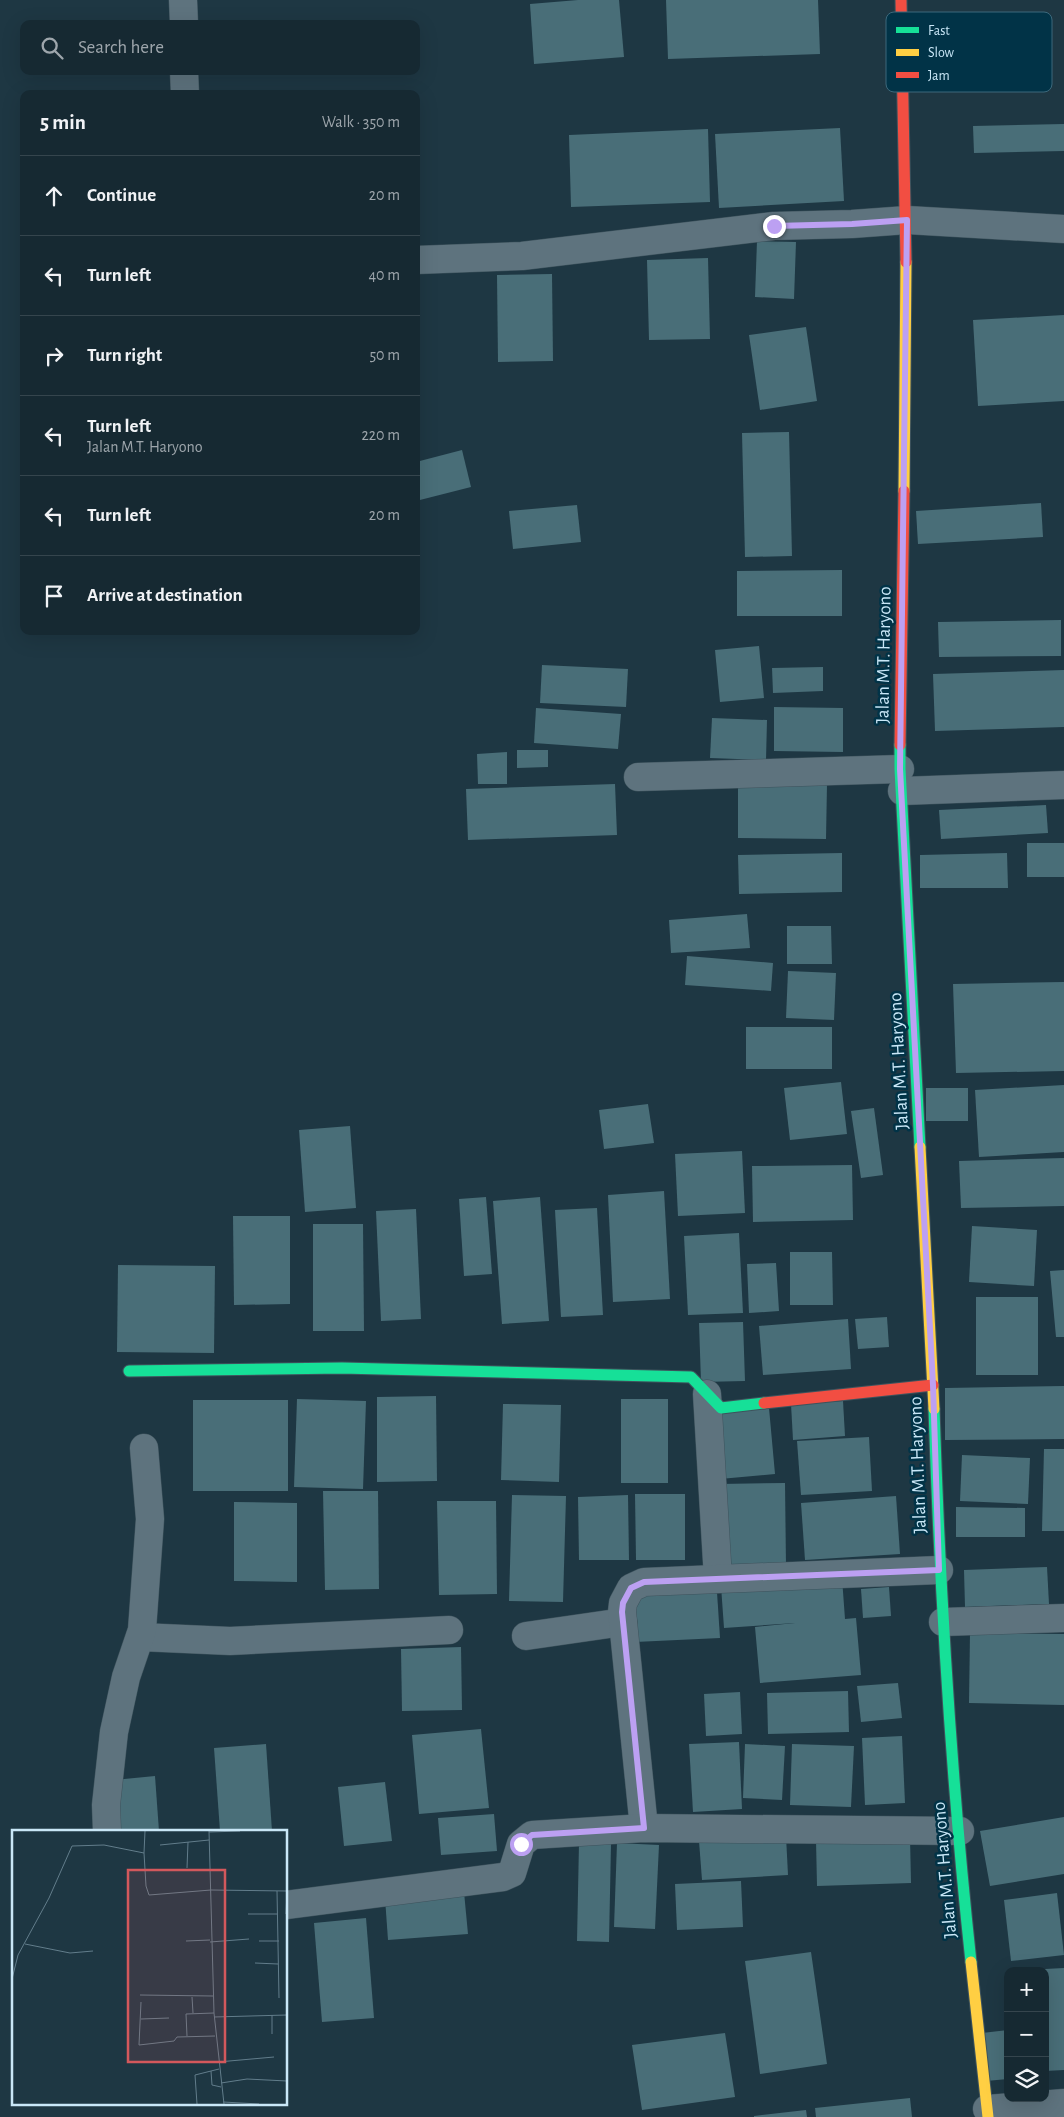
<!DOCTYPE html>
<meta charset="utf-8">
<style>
:root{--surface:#162932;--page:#1f313a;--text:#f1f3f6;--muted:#9ea6ac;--line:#35454d}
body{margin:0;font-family:"Alegreya Sans",sans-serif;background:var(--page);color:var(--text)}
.controls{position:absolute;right:15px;bottom:15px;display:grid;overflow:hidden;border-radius:10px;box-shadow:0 5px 20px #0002}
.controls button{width:45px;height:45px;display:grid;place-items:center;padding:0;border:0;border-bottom:1px solid var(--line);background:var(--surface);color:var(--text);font:25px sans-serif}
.stop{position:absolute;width:15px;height:15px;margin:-11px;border:4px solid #bca0f2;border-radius:50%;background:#fff}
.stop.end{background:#bca0f2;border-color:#fff;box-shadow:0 1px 5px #0008}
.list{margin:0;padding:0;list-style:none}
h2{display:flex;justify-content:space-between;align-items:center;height:65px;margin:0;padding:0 20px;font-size:21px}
h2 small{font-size:16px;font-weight:400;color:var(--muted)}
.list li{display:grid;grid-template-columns:32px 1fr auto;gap:15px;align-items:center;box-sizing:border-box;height:80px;padding:0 20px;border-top:1px solid var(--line)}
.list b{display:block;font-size:19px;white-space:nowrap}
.list p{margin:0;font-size:16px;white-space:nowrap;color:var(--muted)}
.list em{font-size:16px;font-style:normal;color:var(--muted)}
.icon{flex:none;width:28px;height:28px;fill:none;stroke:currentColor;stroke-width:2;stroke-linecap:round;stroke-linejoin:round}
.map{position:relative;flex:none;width:1064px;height:2117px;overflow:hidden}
.search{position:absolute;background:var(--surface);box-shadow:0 5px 20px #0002;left:20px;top:20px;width:400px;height:55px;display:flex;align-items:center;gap:12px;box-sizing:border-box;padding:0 18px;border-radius:10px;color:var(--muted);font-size:19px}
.panel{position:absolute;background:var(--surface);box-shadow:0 5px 20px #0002;left:20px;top:90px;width:400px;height:545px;border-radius:10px}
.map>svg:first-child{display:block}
.building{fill:#496e78}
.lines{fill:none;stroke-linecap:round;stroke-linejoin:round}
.street-casing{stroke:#3e535d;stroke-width:29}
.fast-casing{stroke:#3e535d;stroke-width:13}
.slow-casing{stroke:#3e535d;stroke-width:13}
.jam-casing{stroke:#3e535d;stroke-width:13}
.street{stroke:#5e737e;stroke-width:28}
.fast{stroke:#16e098;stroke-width:11}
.slow{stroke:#ffcf43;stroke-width:11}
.jam{stroke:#f24e42;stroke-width:11}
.route{stroke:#bca0f2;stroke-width:6}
.labels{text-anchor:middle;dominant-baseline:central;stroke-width:5;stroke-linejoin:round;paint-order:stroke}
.street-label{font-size:19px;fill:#c9e7f7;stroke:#013347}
.inset-road{fill:none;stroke:#627d8b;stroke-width:1}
.view{fill:#d3585c;fill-opacity:0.15;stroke:#d3585c;stroke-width:2.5}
.inset-edge{fill:none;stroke:#c9e7f7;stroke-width:2.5}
.key{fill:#013347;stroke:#3d697c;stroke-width:1}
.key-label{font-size:14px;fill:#c9e7f7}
</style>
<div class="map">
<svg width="1064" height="2117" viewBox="0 0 1064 2117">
<rect width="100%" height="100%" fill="#1e3743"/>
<g class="building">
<path d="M 578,0 L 619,0 L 624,57 L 534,64 L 530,4 Z"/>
<path d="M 666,0 L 818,0 L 820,54 L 668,59 Z"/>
<path d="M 1064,124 L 1064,151 L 974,153 L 973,126 Z"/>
<path d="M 840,128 L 844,201 L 719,208 L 715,134 Z"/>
<path d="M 708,129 L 710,202 L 571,207 L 569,135 Z"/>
<path d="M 757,241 L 796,242 L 794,299 L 755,297 Z"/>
<path d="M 708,258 L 710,339 L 649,340 L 647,260 Z"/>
<path d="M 552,274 L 553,361 L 498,362 L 497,275 Z"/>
<path d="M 1064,315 L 1064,401 L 978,406 L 973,320 Z"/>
<path d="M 806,327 L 817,401 L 760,410 L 749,335 Z"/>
<path d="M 789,432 L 792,556 L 745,557 L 742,433 Z"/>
<path d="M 462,450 L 471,487 L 416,501 L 416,462 Z"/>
<path d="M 1041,503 L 1043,537 L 918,544 L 916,511 Z"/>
<path d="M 577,505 L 581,542 L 513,549 L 509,511 Z"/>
<path d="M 842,570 L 842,616 L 737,616 L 737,571 Z"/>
<path d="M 1061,620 L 1061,656 L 939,657 L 938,622 Z"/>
<path d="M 759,646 L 764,698 L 720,702 L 715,650 Z"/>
<path d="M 542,665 L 628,669 L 626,707 L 540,703 Z"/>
<path d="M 823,667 L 823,691 L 773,693 L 772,668 Z"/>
<path d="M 1064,670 L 1064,727 L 935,731 L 933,674 Z"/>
<path d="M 774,707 L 843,708 L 843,752 L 774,751 Z"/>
<path d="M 536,708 L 621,714 L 618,749 L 534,743 Z"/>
<path d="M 712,718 L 767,720 L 766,760 L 710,758 Z"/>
<path d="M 517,750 L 548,750 L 548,767 L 517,768 Z"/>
<path d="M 507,752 L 507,784 L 478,784 L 477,754 Z"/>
<path d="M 615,784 L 617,835 L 468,840 L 466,789 Z"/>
<path d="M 738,784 L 827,784 L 826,839 L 738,838 Z"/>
<path d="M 1046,805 L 1048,833 L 941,839 L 939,810 Z"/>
<rect x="1027" y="843" width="37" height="34"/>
<path d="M 842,853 L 842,892 L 739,894 L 738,855 Z"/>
<path d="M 1007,853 L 1008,888 L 920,888 L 920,855 Z"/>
<path d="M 747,914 L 750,948 L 671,953 L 669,920 Z"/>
<path d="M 787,926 L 831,926 L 832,964 L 787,964 Z"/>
<path d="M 687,956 L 773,963 L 771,991 L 685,985 Z"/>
<path d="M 788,971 L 836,973 L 834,1020 L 786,1018 Z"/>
<path d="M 1064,982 L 1064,1071 L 956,1073 L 953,984 Z"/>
<rect x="746" y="1027" width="86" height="42"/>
<path d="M 841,1082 L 847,1134 L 790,1140 L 784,1088 Z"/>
<path d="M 1064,1085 L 1064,1152 L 979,1157 L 975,1090 Z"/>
<rect x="926" y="1088" width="42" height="33"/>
<path d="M 648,1104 L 654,1143 L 604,1149 L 599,1110 Z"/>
<path d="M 874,1108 L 883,1175 L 861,1178 L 851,1111 Z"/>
<path d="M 350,1126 L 356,1208 L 305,1212 L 299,1130 Z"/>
<path d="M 742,1151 L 745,1213 L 678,1216 L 675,1154 Z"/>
<path d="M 1064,1158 L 1064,1206 L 961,1208 L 959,1161 Z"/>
<path d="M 852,1165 L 853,1220 L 753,1222 L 752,1166 Z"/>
<path d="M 664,1191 L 670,1299 L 613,1302 L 608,1195 Z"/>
<path d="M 486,1197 L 492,1274 L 464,1276 L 459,1199 Z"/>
<path d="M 540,1197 L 549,1321 L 502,1324 L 493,1201 Z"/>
<path d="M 597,1208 L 603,1315 L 561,1317 L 555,1210 Z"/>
<path d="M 416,1209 L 421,1319 L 381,1321 L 376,1211 Z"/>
<path d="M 233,1216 L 290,1216 L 290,1304 L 234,1305 Z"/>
<path d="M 313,1224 L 363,1224 L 364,1331 L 313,1331 Z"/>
<path d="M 972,1226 L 1037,1230 L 1034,1286 L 969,1282 Z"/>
<path d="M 739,1233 L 743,1313 L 688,1315 L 684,1236 Z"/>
<path d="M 790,1252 L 832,1252 L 833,1305 L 790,1305 Z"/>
<path d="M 776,1263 L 779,1311 L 749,1313 L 747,1264 Z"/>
<path d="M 118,1265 L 215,1266 L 214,1353 L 117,1352 Z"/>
<path d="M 1064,1270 L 1064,1337 L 1056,1337 L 1050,1271 Z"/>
<rect x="976" y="1297" width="62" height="78"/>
<path d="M 887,1317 L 889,1347 L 858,1349 L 855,1319 Z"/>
<path d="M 848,1319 L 851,1369 L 763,1375 L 759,1326 Z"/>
<path d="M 743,1322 L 745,1381 L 701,1382 L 699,1323 Z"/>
<path d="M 1064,1386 L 1064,1439 L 945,1440 L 945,1388 Z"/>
<path d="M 436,1396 L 437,1481 L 377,1482 L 377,1397 Z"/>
<path d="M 297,1399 L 366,1401 L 363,1489 L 294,1487 Z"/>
<rect x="621" y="1399" width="47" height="84"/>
<rect x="193" y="1400" width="95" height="91"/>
<path d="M 843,1401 L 845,1436 L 793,1440 L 791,1404 Z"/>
<path d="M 503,1404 L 561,1405 L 559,1482 L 501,1480 Z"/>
<path d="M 769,1408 L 775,1474 L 720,1479 L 714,1413 Z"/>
<path d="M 869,1437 L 872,1491 L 801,1495 L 797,1441 Z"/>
<path d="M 1044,1449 L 1064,1449 L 1064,1531 L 1042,1531 Z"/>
<path d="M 962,1455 L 1030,1458 L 1028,1504 L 960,1501 Z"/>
<path d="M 785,1483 L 786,1566 L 720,1566 L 719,1484 Z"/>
<path d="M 323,1491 L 378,1491 L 379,1589 L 325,1590 Z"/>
<path d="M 635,1494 L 685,1494 L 685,1560 L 636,1560 Z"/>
<path d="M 512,1495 L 566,1496 L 563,1602 L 509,1601 Z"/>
<path d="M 628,1495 L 629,1560 L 579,1560 L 578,1497 Z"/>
<path d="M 896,1496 L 900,1554 L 805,1560 L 801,1503 Z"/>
<path d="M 437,1501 L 496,1501 L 497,1594 L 439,1595 Z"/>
<path d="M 234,1502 L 297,1503 L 297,1582 L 234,1581 Z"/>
<path d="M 956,1507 L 1025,1508 L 1025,1537 L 956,1537 Z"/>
<path d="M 1047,1567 L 1049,1604 L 965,1607 L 964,1570 Z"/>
<path d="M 842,1578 L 845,1619 L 856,1618 L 861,1675 L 760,1683 L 755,1627 L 795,1623 L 724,1628 L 721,1586 Z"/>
<path d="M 889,1587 L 891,1616 L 863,1618 L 861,1589 Z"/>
<path d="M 717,1592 L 720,1638 L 635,1642 L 633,1596 Z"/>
<path d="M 970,1633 L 1064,1634 L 1064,1705 L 969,1703 Z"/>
<path d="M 461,1647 L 462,1710 L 402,1711 L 401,1649 Z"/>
<path d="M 898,1683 L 902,1718 L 861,1722 L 857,1686 Z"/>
<path d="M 848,1691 L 849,1732 L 768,1734 L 767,1693 Z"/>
<path d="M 740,1692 L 742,1734 L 706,1736 L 704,1694 Z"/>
<path d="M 481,1729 L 489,1808 L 419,1814 L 412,1735 Z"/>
<path d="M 902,1736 L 905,1803 L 865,1805 L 862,1738 Z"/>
<path d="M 739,1742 L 742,1809 L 693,1812 L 689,1744 Z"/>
<path d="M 266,1744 L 272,1831 L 220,1831 L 214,1748 Z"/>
<path d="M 745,1744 L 785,1746 L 782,1800 L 743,1798 Z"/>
<path d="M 792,1744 L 854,1746 L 851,1807 L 790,1805 Z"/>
<path d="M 155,1776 L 159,1831 L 118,1831 L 114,1780 Z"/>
<path d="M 385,1782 L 392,1841 L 344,1846 L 338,1787 Z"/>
<path d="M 494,1814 L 497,1851 L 441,1855 L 438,1818 Z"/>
<path d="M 1064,1817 L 1064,1874 L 990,1886 L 980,1831 Z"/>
<path d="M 786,1836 L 788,1875 L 702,1880 L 699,1841 Z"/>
<path d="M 910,1837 L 911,1883 L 817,1886 L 816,1840 Z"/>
<path d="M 579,1843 L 611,1844 L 609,1942 L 577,1941 Z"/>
<path d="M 617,1843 L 659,1845 L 655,1929 L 614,1927 Z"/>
<path d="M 741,1881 L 743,1927 L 677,1930 L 675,1884 Z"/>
<path d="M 464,1892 L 468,1934 L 388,1940 L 385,1898 Z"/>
<path d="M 1057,1893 L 1064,1955 L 1011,1961 L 1004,1900 Z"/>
<path d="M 366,1918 L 374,2018 L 322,2022 L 314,1923 Z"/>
<path d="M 811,1952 L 827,2064 L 760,2074 L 745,1961 Z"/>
<path d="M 1064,1968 L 1064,2070 L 1045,2071 L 1045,1969 Z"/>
<path d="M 1008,2030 L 1008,2079 L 986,2081 L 982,2033 Z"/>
<path d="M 725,2033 L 735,2097 L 642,2110 L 632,2045 Z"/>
<path d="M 910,2098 L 912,2117 L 816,2117 L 815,2108 Z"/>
<path d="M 806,2110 L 807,2117 L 754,2117 L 754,2116 Z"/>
</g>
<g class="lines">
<g class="street-casing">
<g id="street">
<path d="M 183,0 L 184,24"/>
<path d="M 184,71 L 185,94"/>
<path d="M 416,260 L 522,256 L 774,226 L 852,224 L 907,220 L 1064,229"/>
<path d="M 638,777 L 900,769"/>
<path d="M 902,791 L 1064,785"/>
<path d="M 707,1394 L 718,1579"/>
<path d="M 943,1622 L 1064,1618"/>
<path d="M 526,1636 L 623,1622"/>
<path d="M 140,1637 L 230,1641 L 449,1630"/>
<path d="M 644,1828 L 622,1612 L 623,1603 L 631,1588 L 644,1582 L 939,1570"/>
<path d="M 107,1831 L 106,1805 L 114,1732 L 126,1677 L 142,1630 L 150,1519 L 144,1448"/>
<path d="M 286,1905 L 503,1877 L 512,1873 L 521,1844 L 532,1835 L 644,1828 L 960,1831"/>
<path d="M 987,2109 L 1064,2103"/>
</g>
</g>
<g class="fast-casing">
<g id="fast">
<path d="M 900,745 L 900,769 L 920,1147"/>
<path d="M 129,1371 L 342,1368 L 691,1377 L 721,1408 L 764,1403"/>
<path d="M 934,1409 C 940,1594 951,1778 971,1962"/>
</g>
</g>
<g class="slow-casing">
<g id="slow">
<path d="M 904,491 L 906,262"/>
<path d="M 920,1147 L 934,1409"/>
<path d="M 971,1962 L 988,2117"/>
</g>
</g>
<g class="jam-casing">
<g id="jam">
<path d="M 901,0 L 906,262"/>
<path d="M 900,745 L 904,491"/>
<path d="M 764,1403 L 933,1385"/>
</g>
</g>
<use href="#street" class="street"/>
<use href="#fast" class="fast"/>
<use href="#slow" class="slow"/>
<use href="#jam" class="jam"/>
</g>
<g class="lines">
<path class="route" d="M 521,1844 L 532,1835 L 644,1828 L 622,1612 L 623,1603 L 631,1588 L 644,1582 L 939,1570 L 933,1385 L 900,769 L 907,220 L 852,224 L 774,226"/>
</g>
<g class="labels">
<g class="street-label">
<text transform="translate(884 655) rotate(-89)">Jalan M.T. Haryono</text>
<text transform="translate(899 1061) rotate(-93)">Jalan M.T. Haryono</text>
<text transform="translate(918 1465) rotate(-92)">Jalan M.T. Haryono</text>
<text transform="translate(945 1870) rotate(-95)">Jalan M.T. Haryono</text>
</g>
</g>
<g transform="translate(12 1830)">
<rect width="275" height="275" fill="#1e3743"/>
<path class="inset-road" d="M 197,1 L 202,183 L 212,274M 197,2 L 228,1M 148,15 L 197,10M 132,23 L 133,1M 175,38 L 176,12M 265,61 L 267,168M 236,84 L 266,84M 274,84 L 275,61M 174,111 L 198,110M 247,111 L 267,111M 198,112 L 237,109M 13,114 L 58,123 L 81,121M 243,133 L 266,134M 0,149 L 6,125 L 37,68 L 60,16 L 92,15 L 132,23 L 134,56 L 137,65 L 199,60 L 275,61M 128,165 L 201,166M 180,167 L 181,183M 129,172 L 127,215 L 162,211 L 165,207 L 203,206M 260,185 L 260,204M 202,187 L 275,185M 129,189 L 157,188M 175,206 L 174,184 L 202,183M 206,232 L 262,227M 199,241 L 200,255 L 209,257M 209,253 L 235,249 L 275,251M 211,272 L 247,274M 185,274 L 183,245 L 207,239"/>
<path class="view" d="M 116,40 L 213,40 L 213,232 L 116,232 Z"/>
<rect width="275" height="275" class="inset-edge"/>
</g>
<rect x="886" y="12" width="166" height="80" rx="8" class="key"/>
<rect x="896" y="27" width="23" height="6" fill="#16e098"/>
<rect x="896" y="49" width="23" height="7" fill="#ffcf43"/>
<rect x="896" y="72" width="23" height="6" fill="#f24e42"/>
<g class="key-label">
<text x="928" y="35">Fast</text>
<text x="928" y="57">Slow</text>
<text x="928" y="80">Jam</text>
</g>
</svg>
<div class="controls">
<button>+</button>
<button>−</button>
<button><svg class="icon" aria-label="layers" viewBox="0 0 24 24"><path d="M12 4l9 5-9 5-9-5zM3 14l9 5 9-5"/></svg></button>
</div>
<div class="stop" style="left:521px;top:1844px"></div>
<div class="stop end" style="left:774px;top:226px"></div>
<div class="search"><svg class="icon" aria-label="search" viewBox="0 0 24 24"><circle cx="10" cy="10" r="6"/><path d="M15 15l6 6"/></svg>Search here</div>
<section class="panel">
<h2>5 min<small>Walk · 350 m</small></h2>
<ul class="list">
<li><svg class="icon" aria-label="ahead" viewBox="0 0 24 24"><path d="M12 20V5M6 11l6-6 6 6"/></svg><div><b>Continue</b></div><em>20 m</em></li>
<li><svg class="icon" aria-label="left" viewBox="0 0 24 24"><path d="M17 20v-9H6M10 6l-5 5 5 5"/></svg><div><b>Turn left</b></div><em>40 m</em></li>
<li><svg class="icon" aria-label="right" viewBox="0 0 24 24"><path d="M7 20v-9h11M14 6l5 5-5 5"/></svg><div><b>Turn right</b></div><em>50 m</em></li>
<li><svg class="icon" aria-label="left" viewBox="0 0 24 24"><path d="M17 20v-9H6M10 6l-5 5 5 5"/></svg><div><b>Turn left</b><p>Jalan M.T. Haryono</p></div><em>220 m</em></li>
<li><svg class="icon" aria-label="left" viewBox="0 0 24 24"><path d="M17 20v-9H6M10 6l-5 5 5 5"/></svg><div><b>Turn left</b></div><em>20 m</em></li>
<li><svg class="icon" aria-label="arrive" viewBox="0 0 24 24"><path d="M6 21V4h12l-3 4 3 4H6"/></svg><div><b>Arrive at destination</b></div></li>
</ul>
</section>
</div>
